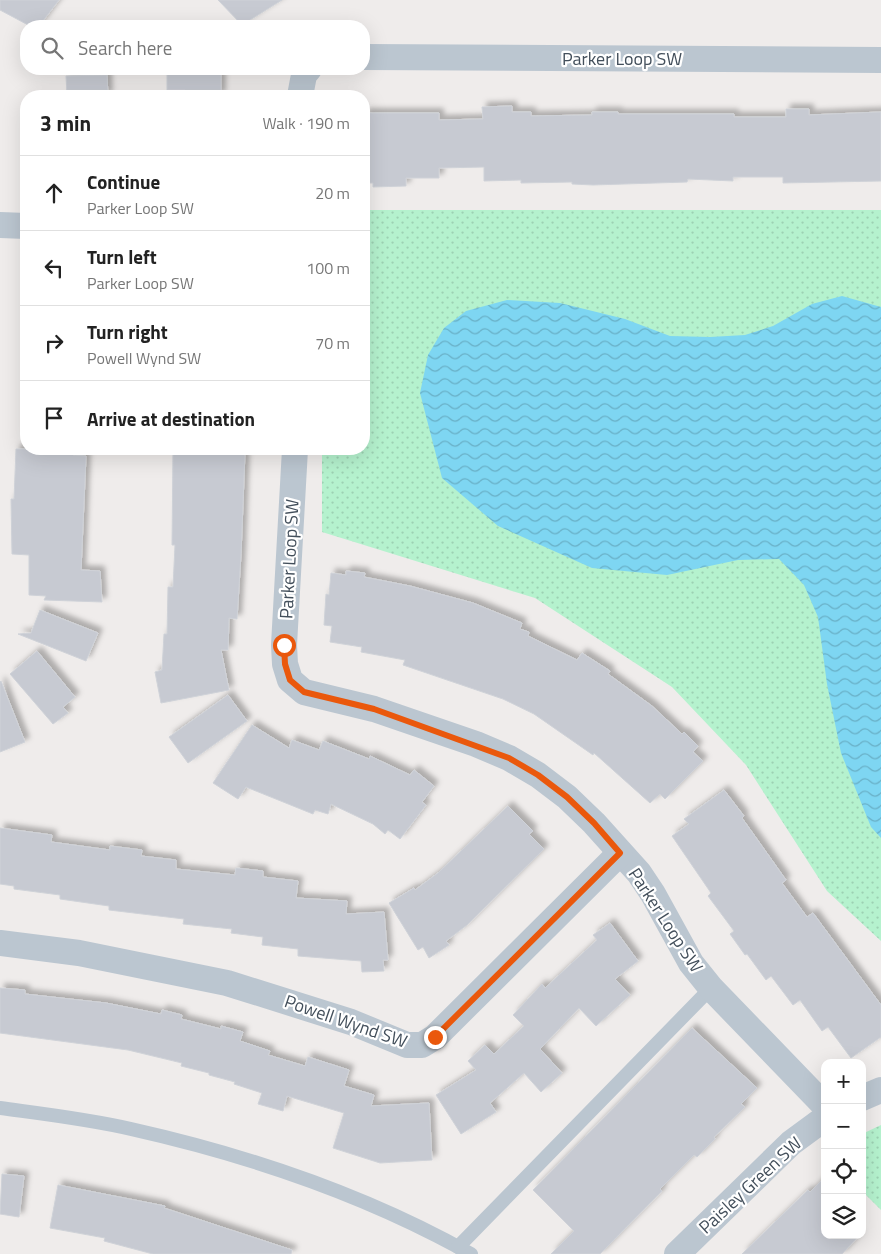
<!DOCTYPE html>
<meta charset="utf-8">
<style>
:root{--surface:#fff;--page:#f6f6f6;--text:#222;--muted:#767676;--line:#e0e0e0}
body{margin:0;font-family:"Titillium Web",sans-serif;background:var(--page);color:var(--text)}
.controls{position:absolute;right:15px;bottom:15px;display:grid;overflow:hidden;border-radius:10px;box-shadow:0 5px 20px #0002}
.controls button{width:45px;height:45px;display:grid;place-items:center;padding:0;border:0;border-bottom:1px solid var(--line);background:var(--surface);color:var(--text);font:25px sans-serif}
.stop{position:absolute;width:15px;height:15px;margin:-11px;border:4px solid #ea580c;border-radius:50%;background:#fff}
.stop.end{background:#ea580c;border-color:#fff;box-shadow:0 1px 5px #0008}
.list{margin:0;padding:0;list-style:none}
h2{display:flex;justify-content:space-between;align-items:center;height:65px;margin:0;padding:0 20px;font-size:21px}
h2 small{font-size:16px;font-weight:400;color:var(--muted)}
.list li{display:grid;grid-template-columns:32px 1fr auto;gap:15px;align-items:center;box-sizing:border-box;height:75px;padding:0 20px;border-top:1px solid var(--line)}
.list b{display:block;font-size:19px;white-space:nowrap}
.list p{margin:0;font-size:16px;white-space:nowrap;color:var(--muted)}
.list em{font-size:16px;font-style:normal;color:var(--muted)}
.icon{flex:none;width:28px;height:28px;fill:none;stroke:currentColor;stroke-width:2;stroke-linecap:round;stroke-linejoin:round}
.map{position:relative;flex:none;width:881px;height:1254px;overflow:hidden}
.search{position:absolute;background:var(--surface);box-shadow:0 5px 20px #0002;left:20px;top:20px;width:350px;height:55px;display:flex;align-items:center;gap:12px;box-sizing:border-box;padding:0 18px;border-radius:20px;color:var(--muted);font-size:19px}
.panel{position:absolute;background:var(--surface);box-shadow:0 5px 20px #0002;left:20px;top:90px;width:350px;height:365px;border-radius:20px}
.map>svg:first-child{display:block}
.park{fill:url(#park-dots)}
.water{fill:url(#water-waves)}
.building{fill:#c7cad2;stroke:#cfd2d8;filter:url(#shadow)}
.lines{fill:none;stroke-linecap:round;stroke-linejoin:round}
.service{stroke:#bbc6d0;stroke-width:14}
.minor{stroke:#bbc6d0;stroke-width:26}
.route{stroke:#ea580c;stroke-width:6}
.labels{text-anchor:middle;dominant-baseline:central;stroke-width:4.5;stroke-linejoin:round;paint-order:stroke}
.street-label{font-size:18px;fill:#434f5b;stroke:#fff}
</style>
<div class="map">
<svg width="881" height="1254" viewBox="0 0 881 1254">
<defs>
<pattern id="park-dots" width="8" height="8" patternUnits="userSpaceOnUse" patternTransform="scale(1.25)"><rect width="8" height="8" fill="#b5f2ce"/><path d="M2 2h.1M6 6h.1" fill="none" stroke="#9dd1b3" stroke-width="1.8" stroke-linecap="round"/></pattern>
<pattern id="water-waves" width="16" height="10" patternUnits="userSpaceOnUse" patternTransform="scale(1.25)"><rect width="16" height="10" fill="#7ed6f2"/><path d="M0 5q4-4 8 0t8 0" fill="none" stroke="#69b0c7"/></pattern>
<filter id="shadow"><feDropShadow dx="4.5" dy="-4.5" stdDeviation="2.5" flood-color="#0004"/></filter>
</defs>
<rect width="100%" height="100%" fill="#efeceb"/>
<g class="park">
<path d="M 364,210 L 881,210 L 881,941 L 827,891 L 746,765 L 672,687 L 535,598 L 322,532 L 322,449 L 364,449 Z"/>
<path d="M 881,1125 L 881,1210 L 862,1191 L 862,1134 Z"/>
</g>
<path class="water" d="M 842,296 L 881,307 L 881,838 L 871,827 L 841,753 L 827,684 L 818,617 L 804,585 L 779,559 L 738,560 L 667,575 L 592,568 L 498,526 L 442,478 L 420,393 L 428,355 L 444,328 L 466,311 L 507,300 L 560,303 L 625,319 L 670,336 L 710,337 L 745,335 L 773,326 L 812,304 Z"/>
<g class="building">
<path d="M 0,0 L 59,0 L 39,26 L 30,26 L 0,10 Z"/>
<path d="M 218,0 L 282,0 L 242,25 Z"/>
<path d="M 167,69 L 221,69 L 221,96 L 185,96 L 185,90 L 167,90 Z"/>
<path d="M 107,75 L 108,96 L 67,96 L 66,76 Z"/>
<path d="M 512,106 L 512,112 L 531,112 L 531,116 L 592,115 L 592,112 L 618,112 L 618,114 L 734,114 L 734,117 L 786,117 L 786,109 L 809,109 L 809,115 L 881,112 L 881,181 L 783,183 L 783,177 L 733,177 L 733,181 L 688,179 L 687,182 L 593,185 L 572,184 L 572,182 L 521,183 L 521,180 L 484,181 L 484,167 L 439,168 L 439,178 L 406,178 L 406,186 L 373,187 L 373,183 L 364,183 L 364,113 L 439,113 L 439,120 L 483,119 L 482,107 Z"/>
<path d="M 16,449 L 73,449 L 73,455 L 86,456 L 81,570 L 100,571 L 102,602 L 44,600 L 46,596 L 29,595 L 29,555 L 12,554 L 11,499 L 14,499 Z"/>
<path d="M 173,449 L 227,449 L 227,451 L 245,452 L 241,554 L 237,619 L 229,618 L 228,650 L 221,650 L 229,690 L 161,703 L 155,672 L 162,670 L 164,634 L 167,634 L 168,587 L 173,587 L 175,545 L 172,545 Z"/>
<path d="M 346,571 L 365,573 L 364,577 L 410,586 L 473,603 L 522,623 L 520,629 L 529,632 L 528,636 L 577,660 L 582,653 L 610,671 L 608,674 L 652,706 L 682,734 L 684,732 L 698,746 L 693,752 L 703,761 L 665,799 L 660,794 L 650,803 L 594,753 L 593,755 L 534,714 L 503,699 L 403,665 L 405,660 L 361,652 L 362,647 L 330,642 L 332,626 L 324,625 L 326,594 L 329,595 L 331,573 L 346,575 Z"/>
<path d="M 40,610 L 98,633 L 86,661 L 18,634 L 31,633 Z"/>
<path d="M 37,651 L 75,697 L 63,707 L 68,713 L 53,724 L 10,674 Z"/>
<path d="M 1,681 L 25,742 L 0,752 L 0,682 Z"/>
<path d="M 228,695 L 247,721 L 188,763 L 169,737 Z"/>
<path d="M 252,725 L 289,748 L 292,740 L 319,750 L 323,741 L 369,759 L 370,756 L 410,775 L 414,770 L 434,786 L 422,802 L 426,805 L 400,839 L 388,830 L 385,834 L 373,824 L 331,804 L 328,814 L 315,810 L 313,814 L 246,787 L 238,799 L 213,783 Z"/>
<path d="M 724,790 L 744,816 L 742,818 L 786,880 L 782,883 L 807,917 L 813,913 L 881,1005 L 881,1037 L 851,1058 L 828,1027 L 822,1031 L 800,1000 L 793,1005 L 771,976 L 766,980 L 747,954 L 745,955 L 730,934 L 734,931 L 708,896 L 711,893 L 672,836 L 689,824 L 684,819 Z"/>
<path d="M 508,806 L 533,831 L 529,834 L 544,849 L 467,925 L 446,941 L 449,945 L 429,958 L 423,947 L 418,950 L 389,903 L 414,888 L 415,890 L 438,873 Z"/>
<path d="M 0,828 L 52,835 L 51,842 L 110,850 L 110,846 L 142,850 L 141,856 L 176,860 L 176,869 L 235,875 L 236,868 L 263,871 L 263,877 L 298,881 L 296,898 L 347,901 L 346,914 L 384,912 L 388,960 L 383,960 L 384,971 L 362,972 L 361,961 L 298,956 L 298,949 L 262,945 L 263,937 L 231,933 L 232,929 L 183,924 L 184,919 L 109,910 L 109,906 L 60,899 L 60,895 L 14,889 L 14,886 L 0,884 Z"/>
<path d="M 610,923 L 638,961 L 615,979 L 630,995 L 596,1026 L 579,1008 L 540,1049 L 562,1073 L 541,1092 L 524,1073 L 490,1103 L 496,1112 L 461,1134 L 436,1095 L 476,1070 L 468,1061 L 485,1045 L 494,1054 L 524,1026 L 513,1015 L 542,984 L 545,988 L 597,940 L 593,935 Z"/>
<path d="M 0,988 L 25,990 L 25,994 L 106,1003 L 161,1014 L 162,1010 L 182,1015 L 181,1019 L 221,1029 L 221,1026 L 243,1032 L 240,1041 L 270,1051 L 268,1055 L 305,1066 L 308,1057 L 349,1070 L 344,1086 L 374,1095 L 371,1106 L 429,1103 L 432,1160 L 380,1163 L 333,1148 L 344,1113 L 287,1096 L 283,1111 L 258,1104 L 262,1093 L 234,1084 L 235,1082 L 209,1075 L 209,1073 L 181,1066 L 182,1063 L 128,1050 L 0,1033 Z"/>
<path d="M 692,1028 L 757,1088 L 741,1104 L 745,1107 L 714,1137 L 715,1139 L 697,1157 L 694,1155 L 660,1189 L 662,1191 L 600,1254 L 551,1254 L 574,1231 L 533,1190 Z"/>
<path d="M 2,1174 L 24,1176 L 19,1217 L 0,1214 Z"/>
<path d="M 825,1177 L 825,1235 L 860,1235 L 842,1254 L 742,1254 L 808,1190 L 810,1192 Z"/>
<path d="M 58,1185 L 165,1206 L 164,1208 L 292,1250 L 291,1254 L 153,1254 L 104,1241 L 105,1238 L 50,1228 Z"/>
</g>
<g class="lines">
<g class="service">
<path d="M 0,1108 C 44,1114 88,1119 131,1129 C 247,1155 366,1195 471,1254"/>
<path d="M 458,1247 L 711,988"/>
</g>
<g class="minor">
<path d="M 364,57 L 881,60"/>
<path d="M 300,96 L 304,75 L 309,69"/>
<path d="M 0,225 L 26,226"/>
<path d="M 295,449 L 284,645 L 285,664 L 290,680 L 304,692 L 374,709 L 476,744 L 509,758 L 538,775 L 567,797 L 594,823 L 639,873 L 653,894 L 691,963 L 711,988 L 825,1106"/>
<path d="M 0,943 L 79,953 L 227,983 L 351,1022 L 407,1045 L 422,1045 L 435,1037 L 620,853"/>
<path d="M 862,1098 L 881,1090"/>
<path d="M 677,1254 L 791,1143 L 825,1118"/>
</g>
</g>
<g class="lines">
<path class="route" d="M 284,645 L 285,664 L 290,680 L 304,692 L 374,709 L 509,758 L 538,775 L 567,797 L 594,823 L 620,853 L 435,1037"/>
</g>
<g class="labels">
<g class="street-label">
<text x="622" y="58">Parker Loop SW</text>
<text transform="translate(289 559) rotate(-87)">Parker Loop SW</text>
<text transform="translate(666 920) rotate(57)">Parker Loop SW</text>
<text transform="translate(346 1021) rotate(19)">Powell Wynd SW</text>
<text transform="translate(750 1185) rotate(-43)">Paisley Green SW</text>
</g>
</g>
</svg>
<div class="controls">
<button>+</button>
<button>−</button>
<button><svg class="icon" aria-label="locate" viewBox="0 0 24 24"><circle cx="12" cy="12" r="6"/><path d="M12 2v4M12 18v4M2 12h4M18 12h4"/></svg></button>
<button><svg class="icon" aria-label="layers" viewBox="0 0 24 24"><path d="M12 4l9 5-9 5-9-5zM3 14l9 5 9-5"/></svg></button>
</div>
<div class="stop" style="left:284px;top:645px"></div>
<div class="stop end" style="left:435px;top:1037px"></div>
<div class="search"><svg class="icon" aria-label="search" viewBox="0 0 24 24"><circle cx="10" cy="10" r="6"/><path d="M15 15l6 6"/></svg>Search here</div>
<section class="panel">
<h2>3 min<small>Walk · 190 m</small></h2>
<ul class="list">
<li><svg class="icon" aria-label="ahead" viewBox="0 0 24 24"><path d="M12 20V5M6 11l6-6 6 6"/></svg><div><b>Continue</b><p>Parker Loop SW</p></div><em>20 m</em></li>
<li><svg class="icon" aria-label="left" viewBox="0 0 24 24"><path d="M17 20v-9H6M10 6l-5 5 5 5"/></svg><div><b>Turn left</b><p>Parker Loop SW</p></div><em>100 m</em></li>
<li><svg class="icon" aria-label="right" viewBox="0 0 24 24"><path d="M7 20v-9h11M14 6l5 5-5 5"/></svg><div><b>Turn right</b><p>Powell Wynd SW</p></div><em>70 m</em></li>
<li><svg class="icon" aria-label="arrive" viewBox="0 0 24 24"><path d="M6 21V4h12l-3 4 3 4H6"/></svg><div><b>Arrive at destination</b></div></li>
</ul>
</section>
</div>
